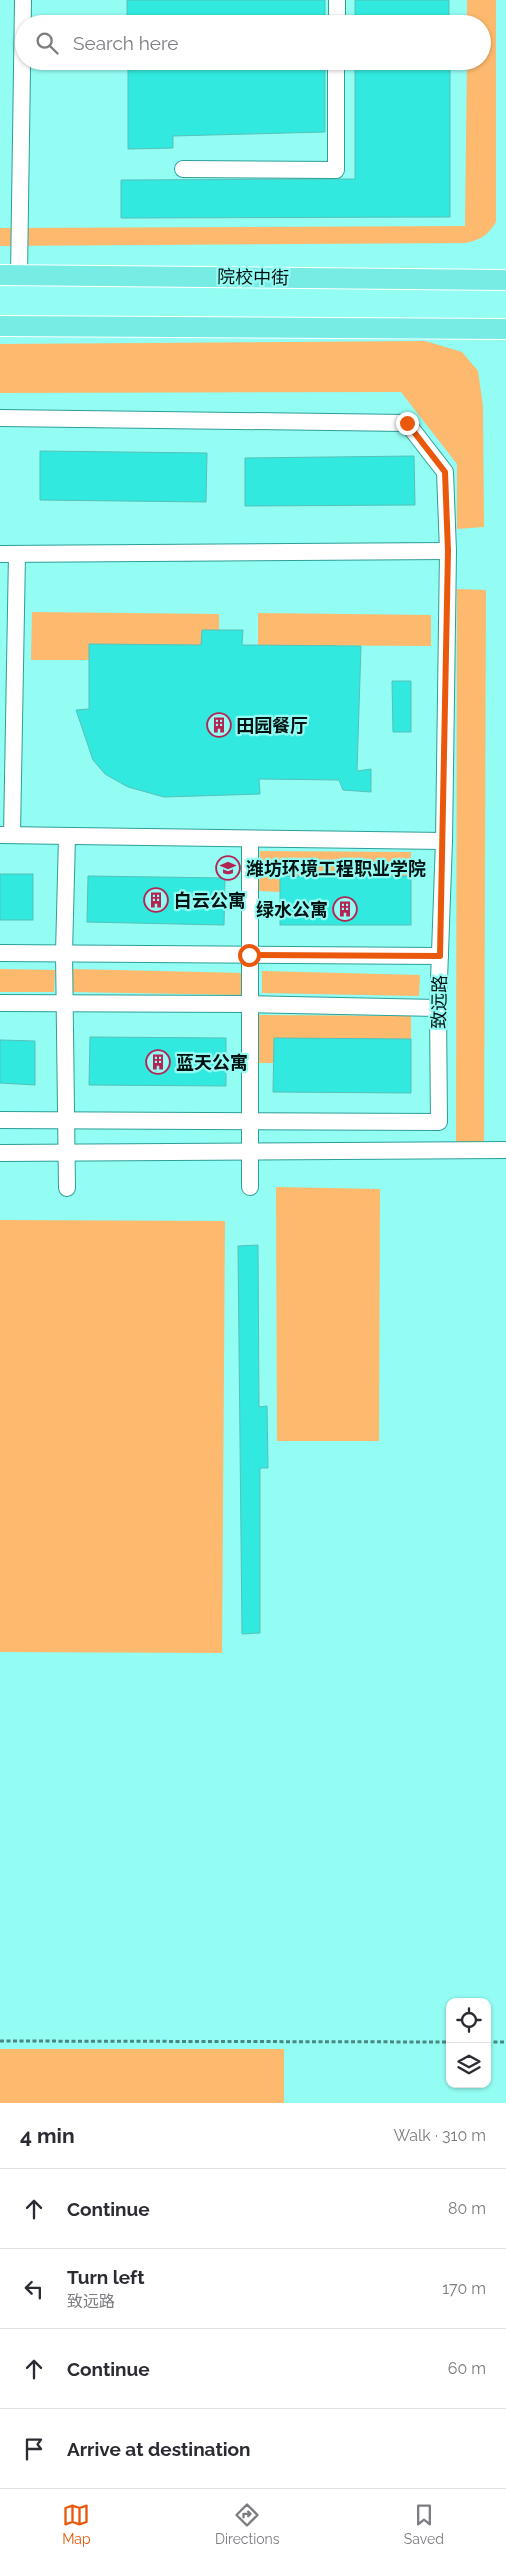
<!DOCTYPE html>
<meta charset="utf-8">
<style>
:root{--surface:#fff;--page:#f7f7f7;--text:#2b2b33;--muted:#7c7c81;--line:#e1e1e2;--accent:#ea580c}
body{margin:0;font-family:Raleway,"Noto Sans SC",sans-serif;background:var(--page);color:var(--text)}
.controls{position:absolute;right:15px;bottom:15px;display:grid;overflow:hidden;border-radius:10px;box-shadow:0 1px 4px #0004}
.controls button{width:45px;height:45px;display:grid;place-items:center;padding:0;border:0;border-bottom:1px solid var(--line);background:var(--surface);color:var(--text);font:25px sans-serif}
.stop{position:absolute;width:15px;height:15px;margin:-11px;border:4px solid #ea580c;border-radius:50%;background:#fff}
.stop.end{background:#ea580c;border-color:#fff;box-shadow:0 1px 5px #0008}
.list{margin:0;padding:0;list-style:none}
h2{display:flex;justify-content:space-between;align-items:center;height:65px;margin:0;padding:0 20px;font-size:21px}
h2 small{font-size:16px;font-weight:400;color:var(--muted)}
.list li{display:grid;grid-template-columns:32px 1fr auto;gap:15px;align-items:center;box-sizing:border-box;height:80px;padding:0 20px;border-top:1px solid var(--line)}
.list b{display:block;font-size:19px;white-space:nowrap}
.list p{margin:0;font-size:16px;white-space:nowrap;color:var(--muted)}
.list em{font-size:16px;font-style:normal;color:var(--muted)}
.icon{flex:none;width:28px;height:28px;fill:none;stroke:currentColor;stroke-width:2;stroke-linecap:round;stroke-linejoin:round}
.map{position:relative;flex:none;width:506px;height:2103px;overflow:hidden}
.search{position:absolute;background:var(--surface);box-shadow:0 1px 4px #0004;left:15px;right:15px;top:15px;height:55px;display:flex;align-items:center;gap:12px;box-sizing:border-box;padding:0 18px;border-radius:28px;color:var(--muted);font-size:19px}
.sheet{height:385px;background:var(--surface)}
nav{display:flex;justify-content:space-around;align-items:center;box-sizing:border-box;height:70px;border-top:1px solid var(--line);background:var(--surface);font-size:14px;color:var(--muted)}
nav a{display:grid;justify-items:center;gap:2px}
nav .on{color:var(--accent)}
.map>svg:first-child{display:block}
.green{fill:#fdb96d}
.building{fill:#31e9de;stroke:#56c1b9}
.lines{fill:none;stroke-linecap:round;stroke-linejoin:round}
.minor-casing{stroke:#2d9f97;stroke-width:18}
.major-casing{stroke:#fff;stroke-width:22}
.path{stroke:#4a8883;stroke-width:3;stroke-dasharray:4 2.5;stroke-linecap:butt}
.minor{stroke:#fff;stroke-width:16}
.major{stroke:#77ece5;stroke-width:20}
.route{stroke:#ea580c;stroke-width:6}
.labels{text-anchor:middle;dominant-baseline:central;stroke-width:4.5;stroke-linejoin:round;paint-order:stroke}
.street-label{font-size:18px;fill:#001312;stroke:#93fcf3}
.poi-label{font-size:18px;font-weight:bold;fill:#001312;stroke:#93fcf3;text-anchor:start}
</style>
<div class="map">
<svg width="506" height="2103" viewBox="0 0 506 2103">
<rect width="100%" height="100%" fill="#93fcf3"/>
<g class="green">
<path d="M 467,0 L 496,0 L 496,222 C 488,235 481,240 465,243 L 0,246 L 0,228 L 465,226 L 467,61 L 482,61 L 482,24 L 467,24 Z"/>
<path d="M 425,341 L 462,352 L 478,371 L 483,406 L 484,527 L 457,529 L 457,464 L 401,392 L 0,393 L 0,344 Z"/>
<path d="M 457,589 L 486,590 L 484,1145 L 456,1146 Z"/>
<path d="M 32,612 L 219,614 L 219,630 L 202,630 L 201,645 L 89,644 L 89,660 L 31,660 Z"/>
<path d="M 258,613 L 431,615 L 431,646 L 258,645 Z"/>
<path d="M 260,851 L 411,852 L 411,876 L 280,877 L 280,892 L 259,891 Z"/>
<path d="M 0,969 L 55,970 L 54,992 L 0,992 Z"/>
<path d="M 72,969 L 243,973 L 243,995 L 71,992 Z"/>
<path d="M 262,971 L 420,975 L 419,996 L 262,993 Z"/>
<path d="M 257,1015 L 411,1016 L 411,1039 L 274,1038 L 274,1063 L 257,1063 Z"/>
<path d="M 276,1187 L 380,1189 L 379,1441 L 277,1441 Z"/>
<path d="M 0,1220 L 225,1221 L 222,1653 L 0,1652 Z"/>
<rect x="0" y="2049" width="284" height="54"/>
</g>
<g class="building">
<rect x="127" y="0" width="198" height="24"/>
<rect x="355" y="0" width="94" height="24"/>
<path d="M 128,61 L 325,61 L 325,132 L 173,136 L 173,148 L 128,149 Z"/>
<path d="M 355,61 L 450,61 L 450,217 L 121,218 L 121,180 L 355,179 Z"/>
<path d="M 40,451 L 207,453 L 206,502 L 40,500 Z"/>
<path d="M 414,456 L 415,505 L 245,506 L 245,458 Z"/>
<path d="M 202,630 L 243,630 L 242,645 L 361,646 L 357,771 L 371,769 L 371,792 L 343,790 L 339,780 L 259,779 L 260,794 L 164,797 L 128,787 L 105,774 L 93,760 L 76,710 L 89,709 L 89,644 L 201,645 Z"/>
<path d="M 392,681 L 411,681 L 411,732 L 393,732 Z"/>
<rect x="0" y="874" width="33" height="46"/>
<path d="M 88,876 L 225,878 L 224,925 L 87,922 Z"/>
<rect x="280" y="876" width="131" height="49"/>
<path d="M 90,1037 L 226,1038 L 226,1086 L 89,1085 Z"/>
<path d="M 274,1038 L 411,1039 L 411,1093 L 273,1092 Z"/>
<path d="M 0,1040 L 35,1041 L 35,1085 L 0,1083 Z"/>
<path d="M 258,1245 L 259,1407 L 267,1406 L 268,1468 L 260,1468 L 260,1633 L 242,1634 L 238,1246 Z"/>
</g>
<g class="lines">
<g class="minor-casing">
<g id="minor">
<path d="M 337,24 L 337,0"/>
<path d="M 183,169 L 336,170 L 336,61"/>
<path d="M 19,275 L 23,0"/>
<path d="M 0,418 L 407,423 L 445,472 L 448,551 L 444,841 L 438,1008 L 439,1122 L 0,1120"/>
<path d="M 0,554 L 448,551"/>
<path d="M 0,835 L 444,841"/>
<path d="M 12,835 L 17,554"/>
<path d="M 67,837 L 64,953 L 67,1188"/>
<path d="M 250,840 L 250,1187"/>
<path d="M 0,953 L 440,956"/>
<path d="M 0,1003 L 248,1004 L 438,1008"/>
<path d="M 0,1153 L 506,1150"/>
</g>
</g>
<g class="major-casing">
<g id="major">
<path d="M 0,275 L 506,280"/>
<path d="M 0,326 L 506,329"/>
</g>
</g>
<g class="path">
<path d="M 0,2041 L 450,2042"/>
<path d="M 487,2042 L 506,2042"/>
</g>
<use href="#minor" class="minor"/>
<use href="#major" class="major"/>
</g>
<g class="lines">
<path class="route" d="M 249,955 L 440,956 L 448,551 L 445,472 L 407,423"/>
</g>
<defs>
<g id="building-ring" transform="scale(1.25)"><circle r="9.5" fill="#93fcf3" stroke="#b42452" stroke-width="1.5"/><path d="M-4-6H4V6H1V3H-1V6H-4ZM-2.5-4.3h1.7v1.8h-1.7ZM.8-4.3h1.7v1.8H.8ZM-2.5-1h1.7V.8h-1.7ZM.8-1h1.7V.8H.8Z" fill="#b42452"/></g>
<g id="university-ring" transform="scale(1.25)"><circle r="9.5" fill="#93fcf3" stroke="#b42452" stroke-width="1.5"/><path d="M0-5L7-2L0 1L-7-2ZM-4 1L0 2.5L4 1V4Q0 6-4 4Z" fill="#b42452"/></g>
</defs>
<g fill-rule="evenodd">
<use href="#building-ring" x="219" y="725"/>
<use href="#university-ring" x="228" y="868"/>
<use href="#building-ring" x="156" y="900"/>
<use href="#building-ring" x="345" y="909"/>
<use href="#building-ring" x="158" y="1062"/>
</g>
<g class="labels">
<g class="street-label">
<text transform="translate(253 277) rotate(1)">院校中街</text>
<text transform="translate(439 1002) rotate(-89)">致远路</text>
</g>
<g class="poi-label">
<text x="236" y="725">田园餐厅</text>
<text x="246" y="868">潍坊环境工程职业学院</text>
<text x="174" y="900">白云公寓</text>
<text x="328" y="909" text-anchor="end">绿水公寓</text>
<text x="176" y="1062">蓝天公寓</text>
</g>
</g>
</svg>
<div class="controls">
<button><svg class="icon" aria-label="locate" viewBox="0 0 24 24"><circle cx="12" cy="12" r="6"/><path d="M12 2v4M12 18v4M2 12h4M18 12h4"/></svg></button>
<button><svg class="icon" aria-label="layers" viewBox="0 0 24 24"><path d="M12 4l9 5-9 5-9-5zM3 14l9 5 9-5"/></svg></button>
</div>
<div class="stop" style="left:249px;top:955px"></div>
<div class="stop end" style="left:407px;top:423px"></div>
<div class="search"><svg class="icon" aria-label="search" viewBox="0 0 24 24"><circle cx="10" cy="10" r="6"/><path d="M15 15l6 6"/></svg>Search here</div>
</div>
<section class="sheet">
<h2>4 min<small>Walk · 310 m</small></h2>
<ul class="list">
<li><svg class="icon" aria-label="ahead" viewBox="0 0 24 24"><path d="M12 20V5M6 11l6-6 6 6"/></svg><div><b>Continue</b></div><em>80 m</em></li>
<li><svg class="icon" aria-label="left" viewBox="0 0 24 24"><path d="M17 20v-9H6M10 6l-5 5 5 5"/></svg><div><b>Turn left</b><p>致远路</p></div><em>170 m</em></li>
<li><svg class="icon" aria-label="ahead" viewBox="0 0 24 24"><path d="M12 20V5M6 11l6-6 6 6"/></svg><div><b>Continue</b></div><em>60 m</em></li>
<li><svg class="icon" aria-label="arrive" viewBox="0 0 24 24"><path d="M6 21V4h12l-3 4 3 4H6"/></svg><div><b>Arrive at destination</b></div></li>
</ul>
</section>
<nav>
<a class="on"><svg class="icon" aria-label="map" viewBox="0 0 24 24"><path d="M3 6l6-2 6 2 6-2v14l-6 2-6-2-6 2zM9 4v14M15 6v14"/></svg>Map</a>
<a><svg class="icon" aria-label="directions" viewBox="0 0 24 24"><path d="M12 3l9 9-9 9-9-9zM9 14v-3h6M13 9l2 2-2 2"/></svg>Directions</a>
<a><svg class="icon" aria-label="saved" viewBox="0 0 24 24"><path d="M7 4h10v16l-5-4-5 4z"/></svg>Saved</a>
</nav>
